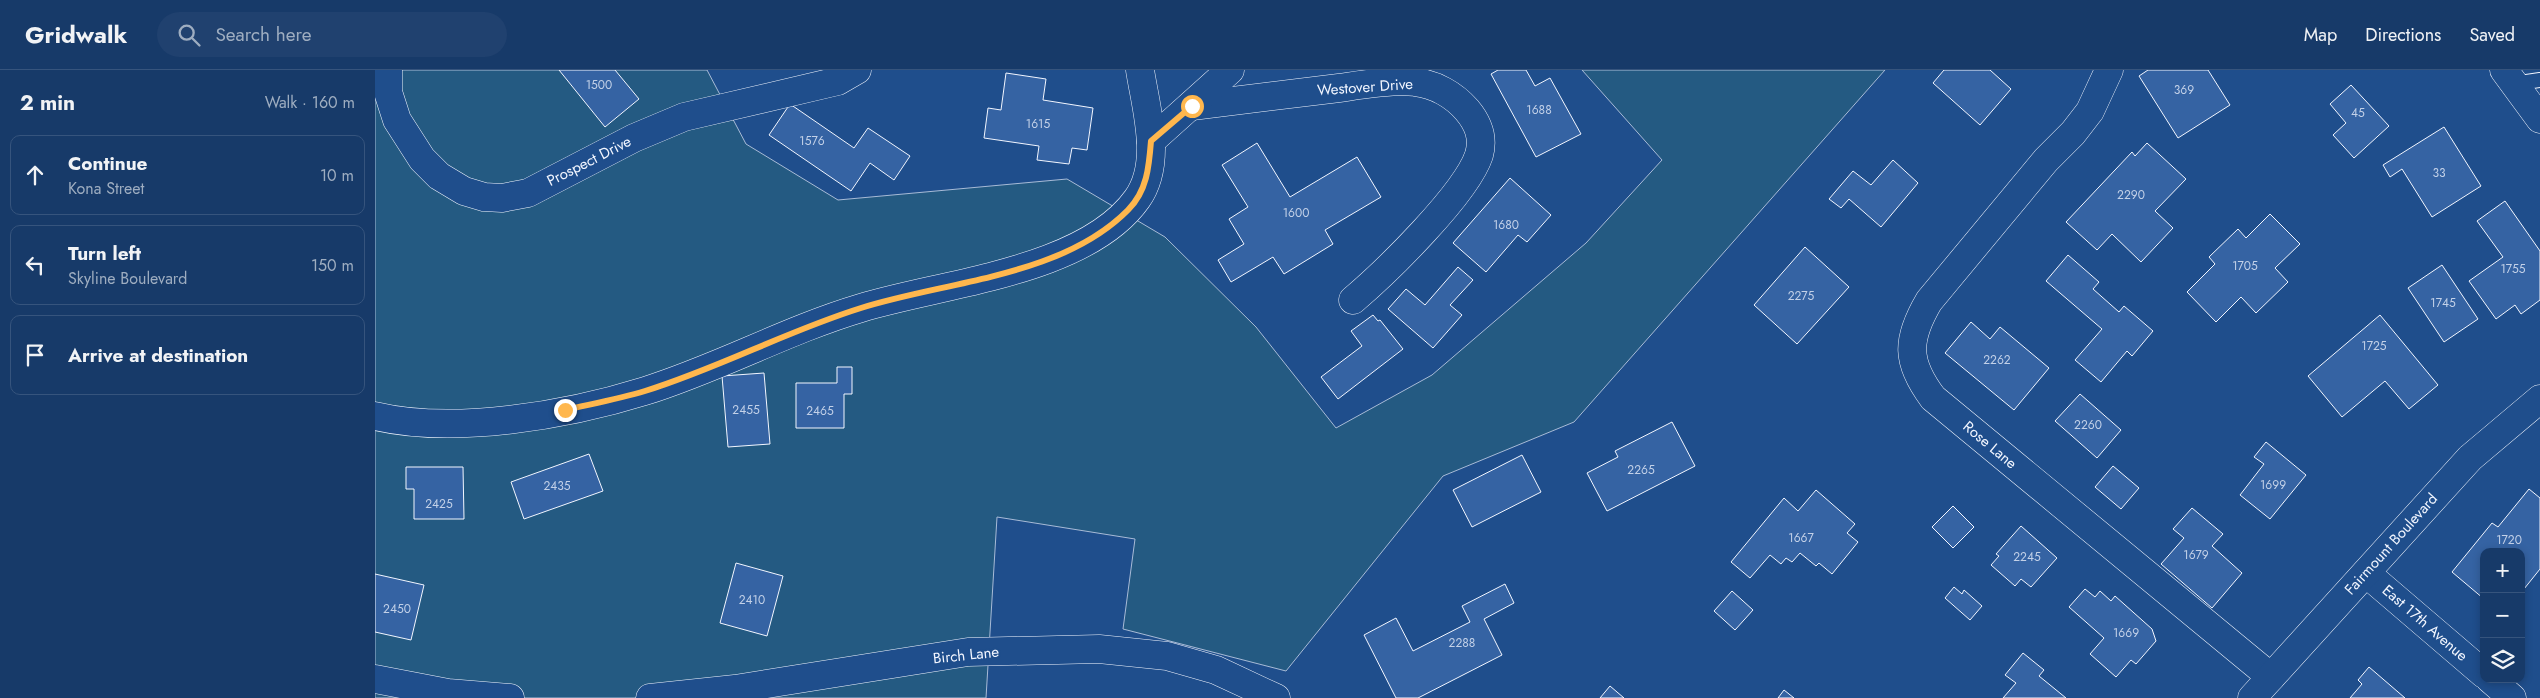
<!DOCTYPE html>
<meta charset="utf-8">
<style>
:root{--surface:#173a69;--page:#20416f;--text:#f1f3f6;--muted:#9eadc0;--line:#36547d}
body{margin:0;font-family:Jost,sans-serif;background:var(--page);color:var(--text)}
.controls{position:absolute;right:15px;bottom:15px;display:grid;overflow:hidden;border-radius:10px;box-shadow:0 2px 8px #0003}
.controls button{width:45px;height:45px;display:grid;place-items:center;padding:0;border:0;border-bottom:1px solid var(--line);background:var(--surface);color:var(--text);font:25px sans-serif}
.stop{position:absolute;width:15px;height:15px;margin:-11px;border:4px solid #ffb74d;border-radius:50%;background:#fff}
.stop.end{background:#ffb74d;border-color:#fff;box-shadow:0 1px 5px #0008}
.list{margin:0;padding:0;list-style:none}
h2{display:flex;justify-content:space-between;align-items:center;height:65px;margin:0;padding:0 20px;font-size:21px}
h2 small{font-size:16px;font-weight:400;color:var(--muted)}
.list li{display:grid;grid-template-columns:32px 1fr auto;gap:15px;align-items:center;box-sizing:border-box;height:80px;margin:0 10px 10px;padding:0 10px;border:1px solid var(--line);border-radius:10px}
.list b{display:block;font-size:19px;white-space:nowrap}
.list p{margin:0;font-size:16px;white-space:nowrap;color:var(--muted)}
.list em{font-size:16px;font-style:normal;color:var(--muted)}
.icon{flex:none;width:28px;height:28px;fill:none;stroke:currentColor;stroke-width:2;stroke-linecap:round;stroke-linejoin:round}
.map{position:relative;flex:none;width:2165px;height:628px;overflow:hidden}
header{display:flex;align-items:center;gap:30px;box-sizing:border-box;height:70px;padding:0 25px;background:var(--surface);border-bottom:1px solid var(--line)}
header strong{font-size:24px}
nav{display:flex;gap:28px;margin-inline-start:auto;font-size:18px}
.search{width:350px;height:45px;background:var(--page);display:flex;align-items:center;gap:12px;box-sizing:border-box;padding:0 18px;border-radius:28px;color:var(--muted);font-size:19px}
main{display:flex}
aside{flex:1;background:var(--surface)}
.map>svg:first-child{display:block}
.green{fill:#245a82;stroke:#a8bbd7}
.building{fill:#3563a3;stroke:#f2f6ff}
.lines{fill:none;stroke-linecap:round;stroke-linejoin:round}
.lane-casing{stroke:#f2f6ff;stroke-width:16}
.street-casing{stroke:#f2f6ff;stroke-width:29}
.lane{stroke:#1f4e8c;stroke-width:14}
.street{stroke:#1f4e8c;stroke-width:28}
.route{stroke:#ffb74d;stroke-width:6}
.labels{text-anchor:middle;dominant-baseline:central;stroke-width:4;stroke-linejoin:round;paint-order:stroke}
.number-label{font-size:12px;fill:#c3d1e8}
.street-label{font-size:15px;fill:#f2f6ff;stroke:#1f4e8c}
</style>
<header>
<strong>Gridwalk</strong>
<div class="search"><svg class="icon" aria-label="search" viewBox="0 0 24 24"><circle cx="10" cy="10" r="6"/><path d="M15 15l6 6"/></svg>Search here</div>
<nav><a>Map</a><a>Directions</a><a>Saved</a></nav>
</header>
<main>
<aside>
<h2>2 min<small>Walk · 160 m</small></h2>
<ul class="list">
<li><svg class="icon" aria-label="ahead" viewBox="0 0 24 24"><path d="M12 20V5M6 11l6-6 6 6"/></svg><div><b>Continue</b><p>Kona Street</p></div><em>10 m</em></li>
<li><svg class="icon" aria-label="left" viewBox="0 0 24 24"><path d="M17 20v-9H6M10 6l-5 5 5 5"/></svg><div><b>Turn left</b><p>Skyline Boulevard</p></div><em>150 m</em></li>
<li><svg class="icon" aria-label="arrive" viewBox="0 0 24 24"><path d="M6 21V4h12l-3 4 3 4H6"/></svg><div><b>Arrive at destination</b></div></li>
</ul>
</aside>
<div class="map">
<svg width="2165" height="628" viewBox="0 0 2165 628">
<rect width="100%" height="100%" fill="#1f4e8c"/>
<path class="green" d="M 0,0 L 332,0 L 371,74 L 463,130 L 692,109 L 790,167 L 881,257 L 961,358 L 1057,305 L 1211,173 L 1287,90 L 1207,0 L 1510,0 L 1199,352 L 1068,406 L 911,601 L 748,559 L 760,469 L 622,447 L 611,628 L 0,628 Z"/>
<g class="building">
<path d="M 184,0 L 240,0 L 264,29 L 230,57 Z"/>
<path d="M 1123,0 L 1151,0 L 1160,16 L 1175,8 L 1206,64 L 1161,87 L 1116,4 Z"/>
<path d="M 1569,0 L 1615,0 L 1636,19 L 1605,55 L 1558,13 Z"/>
<path d="M 1773,0 L 1833,0 L 1855,35 L 1803,68 L 1764,6 Z"/>
<path d="M 631,3 L 671,9 L 668,30 L 718,38 L 712,80 L 697,78 L 694,94 L 662,90 L 664,76 L 609,68 L 613,38 L 626,40 Z"/>
<path d="M 1976,15 L 2014,56 L 1979,88 L 1958,65 L 1971,53 L 1955,34 Z"/>
<path d="M 415,34 L 479,78 L 493,58 L 535,86 L 519,110 L 495,93 L 476,121 L 394,65 Z"/>
<path d="M 2069,57 L 2106,116 L 2057,147 L 2027,99 L 2015,107 L 2008,95 Z"/>
<path d="M 882,73 L 915,127 L 982,87 L 1006,127 L 950,160 L 958,174 L 909,204 L 898,187 L 856,212 L 843,190 L 869,174 L 854,149 L 873,137 L 847,95 Z"/>
<path d="M 1772,73 L 1811,109 L 1780,141 L 1798,158 L 1766,192 L 1737,164 L 1722,180 L 1691,152 L 1757,82 L 1760,86 Z"/>
<path d="M 1518,90 L 1543,113 L 1506,157 L 1474,129 L 1466,138 L 1454,129 L 1478,101 L 1496,115 Z"/>
<path d="M 1135,108 L 1176,145 L 1152,172 L 1143,165 L 1111,202 L 1078,173 Z"/>
<path d="M 2130,131 L 2165,181 L 2165,230 L 2146,244 L 2140,235 L 2121,249 L 2094,211 L 2128,187 L 2102,151 Z"/>
<path d="M 1895,144 L 1925,174 L 1900,198 L 1913,212 L 1881,243 L 1866,227 L 1841,252 L 1812,222 L 1840,194 L 1834,187 L 1863,159 L 1871,168 Z"/>
<path d="M 1430,177 L 1474,217 L 1422,274 L 1379,235 Z"/>
<path d="M 1693,185 L 1724,212 L 1718,219 L 1744,242 L 1749,236 L 1778,261 L 1757,286 L 1752,281 L 1726,312 L 1700,290 L 1727,259 L 1671,211 Z"/>
<path d="M 2067,195 L 2103,249 L 2069,272 L 2033,218 Z"/>
<path d="M 1083,197 L 1098,210 L 1075,235 L 1087,245 L 1058,278 L 1013,239 L 1031,219 L 1050,235 Z"/>
<path d="M 998,245 L 1003,251 L 1005,250 L 1028,279 L 963,329 L 946,307 L 987,276 L 976,261 Z"/>
<path d="M 2005,245 L 2063,315 L 2034,339 L 2010,311 L 1967,347 L 1933,306 Z"/>
<path d="M 1596,252 L 1615,269 L 1625,257 L 1674,298 L 1639,340 L 1570,283 Z"/>
<path d="M 462,297 L 477,297 L 477,324 L 469,324 L 469,358 L 421,358 L 421,313 L 462,313 Z"/>
<path d="M 389,303 L 395,374 L 353,377 L 347,306 Z"/>
<path d="M 1705,324 L 1746,360 L 1722,388 L 1680,351 Z"/>
<path d="M 1297,352 L 1320,396 L 1232,441 L 1212,403 L 1243,387 L 1240,381 Z"/>
<path d="M 1891,372 L 1931,405 L 1895,449 L 1865,425 L 1889,394 L 1879,387 Z"/>
<path d="M 214,384 L 228,421 L 149,449 L 136,412 Z"/>
<path d="M 1147,385 L 1166,422 L 1097,457 L 1078,420 Z"/>
<path d="M 1738,396 L 1764,418 L 1746,439 L 1720,417 Z"/>
<path d="M 31,397 L 88,397 L 89,449 L 39,449 L 39,419 L 31,419 Z"/>
<path d="M 2154,419 L 2165,428 L 2165,499 L 2149,519 L 2146,517 L 2146,482 L 2109,482 L 2109,529 L 2077,502 L 2117,453 L 2123,457 Z"/>
<path d="M 1441,420 L 1480,454 L 1472,463 L 1483,472 L 1457,504 L 1444,493 L 1441,496 L 1425,483 L 1417,492 L 1411,488 L 1406,494 L 1395,485 L 1375,508 L 1356,492 L 1409,428 L 1423,441 Z"/>
<path d="M 1578,436 L 1599,457 L 1578,478 L 1557,457 Z"/>
<path d="M 1817,438 L 1848,464 L 1837,476 L 1867,503 L 1837,538 L 1786,494 L 1809,468 L 1798,459 Z"/>
<path d="M 1646,456 L 1682,488 L 1656,517 L 1646,509 L 1640,516 L 1616,495 L 1624,486 L 1621,484 Z"/>
<path d="M 361,493 L 408,506 L 392,566 L 345,553 Z"/>
<path d="M 0,504 L 49,515 L 36,570 L 0,562 Z"/>
<path d="M 1130,514 L 1139,533 L 1109,549 L 1127,585 L 1043,628 L 1021,628 L 989,565 L 1021,548 L 1038,581 L 1095,552 L 1087,536 Z"/>
<path d="M 1579,517 L 1587,524 L 1589,520 L 1607,536 L 1595,550 L 1570,528 Z"/>
<path d="M 1710,519 L 1720,527 L 1725,521 L 1736,531 L 1740,526 L 1777,559 L 1781,571 L 1761,594 L 1756,590 L 1741,607 L 1715,584 L 1729,568 L 1694,537 Z"/>
<path d="M 1357,521 L 1378,540 L 1360,560 L 1339,541 Z"/>
<path d="M 1648,583 L 1669,600 L 1664,606 L 1691,628 L 1628,628 L 1641,613 L 1630,605 Z"/>
<path d="M 1994,597 L 2030,628 L 1975,628 L 1987,614 L 1983,610 Z"/>
<path d="M 1235,616 L 1249,628 L 1225,628 Z"/>
<path d="M 1409,620 L 1419,628 L 1403,628 Z"/>
</g>
<g class="lines">
<g class="lane-casing">
<path id="lane" d="M 2138,14 L 2165,10"/>
</g>
<g class="street-casing">
<g id="street">
<path d="M 13,0 L 13,22 L 22,50 L 47,89 L 64,106 L 89,121 L 109,127 L 127,128 L 153,123 L 259,68 L 309,47 L 463,11 L 482,0"/>
<path d="M 1734,0 L 1715,41 L 1698,63 L 1671,90 L 1554,231 C 1531,270 1531,292 1558,328 L 1896,607"/>
<path d="M 2129,0 L 2165,49"/>
<path d="M 817,36 C 866,30 915,24 964,18 C 985,15 1020,9 1040,12 C 1060,14 1079,25 1092,40 C 1103,53 1109,67 1104,85 C 1091,124 1011,202 978,230"/>
<path d="M 776,71 L 855,0"/>
<path d="M 0,346 C 79,365 193,345 270,321 C 344,298 412,260 486,238 C 567,213 710,202 762,129 C 788,93 771,39 765,0"/>
<path d="M 1991,503 L 2109,604"/>
<path d="M 0,609 L 73,623 L 135,628"/>
<path d="M 2115,609 L 2137,628"/>
<path d="M 275,628 L 360,619 L 593,582 L 724,579 L 792,586 L 841,600 L 901,628"/>
<path d="M 1877,628 L 2095,388 L 2165,329"/>
</g>
</g>
<use href="#lane" class="lane"/>
<use href="#street" class="street"/>
</g>
<g class="lines">
<path class="route" d="M 190,340 C 216,334 244,329 270,321 C 344,298 412,261 486,238 C 571,211 687,207 753,140 C 772,121 774,97 776,71 L 817,36"/>
</g>
<g class="labels">
<g class="number-label">
<text x="224" y="15">1500</text>
<text x="1809" y="20">369</text>
<text x="1164" y="40">1688</text>
<text x="1983" y="43">45</text>
<text x="663" y="54">1615</text>
<text x="437" y="71">1576</text>
<text x="2064" y="103">33</text>
<text x="1756" y="125">2290</text>
<text x="921" y="143">1600</text>
<text x="1131" y="155">1680</text>
<text x="1870" y="196">1705</text>
<text x="2138" y="199">1755</text>
<text x="1426" y="226">2275</text>
<text x="2068" y="233">1745</text>
<text x="1999" y="276">1725</text>
<text x="1622" y="290">2262</text>
<text x="371" y="340">2455</text>
<text x="445" y="341">2465</text>
<text x="1713" y="355">2260</text>
<text x="1266" y="400">2265</text>
<text x="1898" y="415">1699</text>
<text x="182" y="416">2435</text>
<text x="64" y="434">2425</text>
<text x="1426" y="468">1667</text>
<text x="2134" y="470">1720</text>
<text x="1821" y="485">1679</text>
<text x="1652" y="487">2245</text>
<text x="377" y="530">2410</text>
<text x="22" y="539">2450</text>
<text x="1751" y="563">1669</text>
<text x="1087" y="573">2288</text>
</g>
<g class="street-label">
<text transform="translate(990 17) rotate(-4)">Westover Drive</text>
<text transform="translate(214 91) rotate(-27)">Prospect Drive</text>
<text transform="translate(1615 375) rotate(40)">Rose Lane</text>
<text transform="translate(2016 474) rotate(-48)">Fairmount Boulevard</text>
<text transform="translate(2050 553) rotate(41)">East 17th Avenue</text>
<text transform="translate(591 585) rotate(-6)">Birch Lane</text>
</g>
</g>
</svg>
<div class="controls">
<button>+</button>
<button>−</button>
<button><svg class="icon" aria-label="layers" viewBox="0 0 24 24"><path d="M12 4l9 5-9 5-9-5zM3 14l9 5 9-5"/></svg></button>
</div>
<div class="stop" style="left:817px;top:36px"></div>
<div class="stop end" style="left:190px;top:340px"></div>
</div>
</main>
